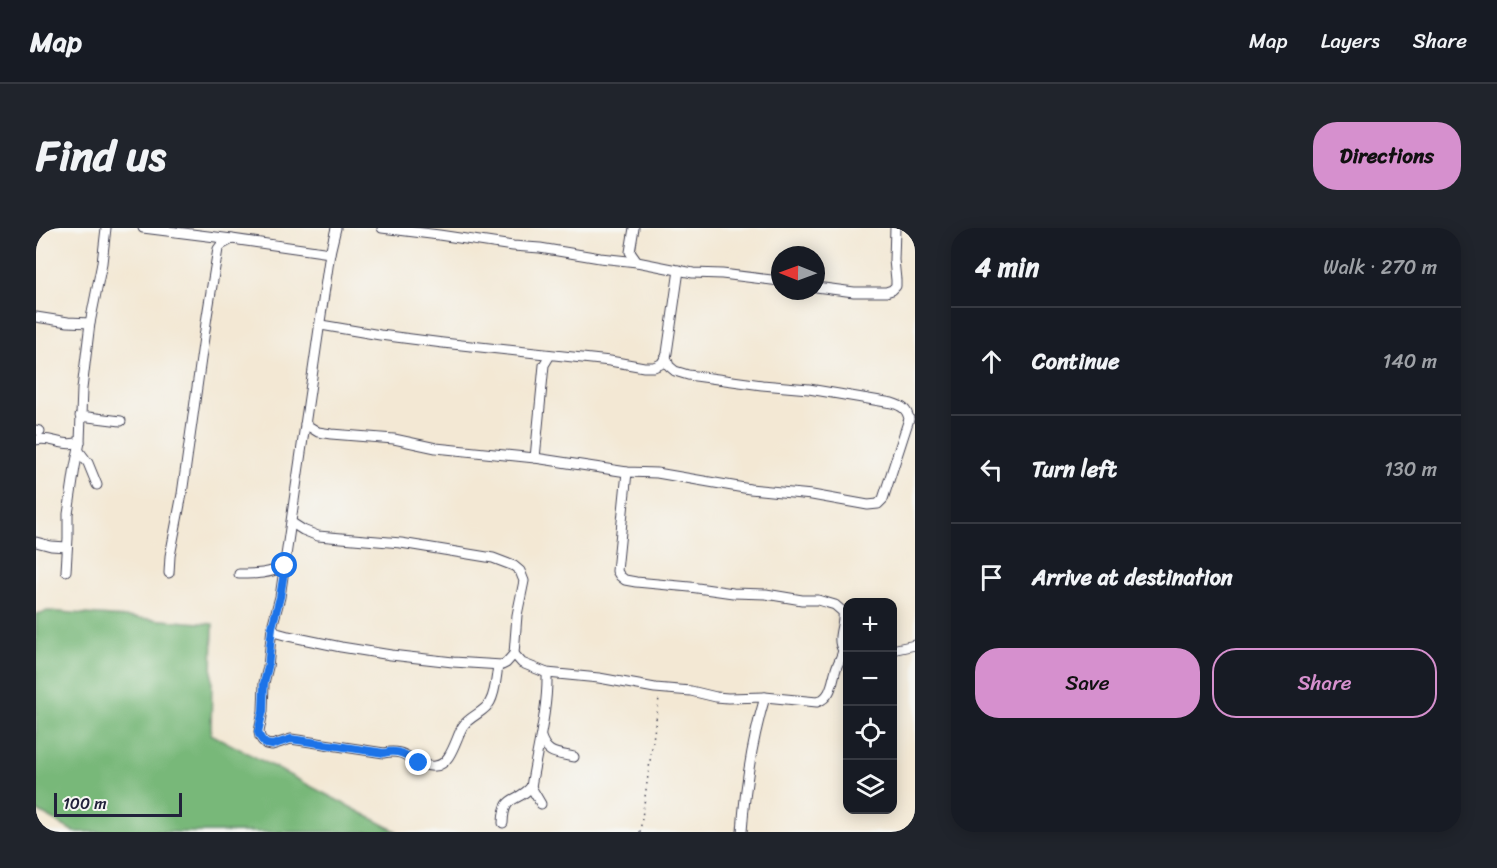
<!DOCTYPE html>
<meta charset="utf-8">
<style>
:root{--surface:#171b24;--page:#20242c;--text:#f1f3f6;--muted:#9ea1a6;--line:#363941;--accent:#d690ce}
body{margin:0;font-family:Sriracha,sans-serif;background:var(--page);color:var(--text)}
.controls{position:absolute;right:18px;bottom:18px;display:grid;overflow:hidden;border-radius:12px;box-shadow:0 3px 15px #0003}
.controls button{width:54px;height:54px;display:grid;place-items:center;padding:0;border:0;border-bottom:2px solid var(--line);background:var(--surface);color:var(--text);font:30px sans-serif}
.compass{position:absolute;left:735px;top:18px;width:54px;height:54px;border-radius:50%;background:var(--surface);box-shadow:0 3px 15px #0003;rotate:271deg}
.scale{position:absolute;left:18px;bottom:15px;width:128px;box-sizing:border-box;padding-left:6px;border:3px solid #22223b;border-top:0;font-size:16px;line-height:21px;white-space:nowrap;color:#22223b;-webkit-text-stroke:4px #f6f6f2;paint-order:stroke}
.stop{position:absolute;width:18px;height:18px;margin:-14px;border:4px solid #1a73e8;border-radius:50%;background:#fff}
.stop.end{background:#1a73e8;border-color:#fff;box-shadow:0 2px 6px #0008}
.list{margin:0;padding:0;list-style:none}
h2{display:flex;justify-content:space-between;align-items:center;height:78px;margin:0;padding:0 24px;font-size:26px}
h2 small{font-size:20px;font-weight:400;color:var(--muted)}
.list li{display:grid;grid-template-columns:39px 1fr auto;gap:18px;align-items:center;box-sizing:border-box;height:108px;padding:0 24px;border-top:2px solid var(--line)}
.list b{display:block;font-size:22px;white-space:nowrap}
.list em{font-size:20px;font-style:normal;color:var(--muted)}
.actions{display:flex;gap:12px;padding:18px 24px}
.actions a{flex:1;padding:14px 0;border:2px solid var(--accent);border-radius:24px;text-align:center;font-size:21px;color:var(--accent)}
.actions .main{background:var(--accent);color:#111}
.icon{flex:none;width:33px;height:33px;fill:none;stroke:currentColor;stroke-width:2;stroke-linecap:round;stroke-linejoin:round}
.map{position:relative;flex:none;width:879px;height:604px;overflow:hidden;border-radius:24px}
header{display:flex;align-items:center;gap:36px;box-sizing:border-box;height:84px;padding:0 30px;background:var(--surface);border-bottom:2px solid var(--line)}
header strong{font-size:28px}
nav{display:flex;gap:33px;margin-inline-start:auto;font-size:21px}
.intro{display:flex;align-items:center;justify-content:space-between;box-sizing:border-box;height:144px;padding:0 36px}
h1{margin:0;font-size:42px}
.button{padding:15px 27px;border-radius:24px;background:var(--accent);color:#111;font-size:21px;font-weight:700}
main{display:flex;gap:36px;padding:0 36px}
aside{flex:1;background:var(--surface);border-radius:24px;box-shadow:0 3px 15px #0003}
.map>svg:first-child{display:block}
.forest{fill:#78b879;stroke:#4d6d5a;stroke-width:1.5}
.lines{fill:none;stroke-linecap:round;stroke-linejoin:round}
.minor-casing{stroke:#414052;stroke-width:11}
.path{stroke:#414052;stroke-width:1.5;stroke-dasharray:1.5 4.5;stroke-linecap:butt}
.minor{stroke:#fff;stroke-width:9}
.route{stroke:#1a73e8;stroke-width:8}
</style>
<header>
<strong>Map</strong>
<nav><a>Map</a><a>Layers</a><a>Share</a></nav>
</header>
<div class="intro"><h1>Find us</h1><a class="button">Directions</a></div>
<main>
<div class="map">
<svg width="879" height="604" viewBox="0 0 879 604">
<rect width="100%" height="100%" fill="#f6f6f2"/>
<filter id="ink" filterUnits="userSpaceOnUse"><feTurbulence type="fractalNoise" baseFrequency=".0167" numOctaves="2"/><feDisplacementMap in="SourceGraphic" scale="12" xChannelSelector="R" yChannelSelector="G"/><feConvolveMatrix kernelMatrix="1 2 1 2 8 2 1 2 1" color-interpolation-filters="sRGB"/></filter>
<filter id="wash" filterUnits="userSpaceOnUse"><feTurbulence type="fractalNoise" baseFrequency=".008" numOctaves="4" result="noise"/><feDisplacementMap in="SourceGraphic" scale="24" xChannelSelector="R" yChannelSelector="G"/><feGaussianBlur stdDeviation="1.35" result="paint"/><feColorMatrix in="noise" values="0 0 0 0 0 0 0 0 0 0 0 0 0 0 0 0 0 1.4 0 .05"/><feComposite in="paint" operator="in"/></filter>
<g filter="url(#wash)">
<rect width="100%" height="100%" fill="#f3e8d4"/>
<path class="forest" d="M 12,383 L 177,396 L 175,506 L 362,604 L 38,604 L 0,582 L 0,386 Z"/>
</g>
<g filter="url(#ink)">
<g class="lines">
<g class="minor-casing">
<g id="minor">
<path d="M 107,0 L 196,11 L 294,25"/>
<path d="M 300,0 L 294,25 L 244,369 L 236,399 L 232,439 L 228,455 L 227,483 L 223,504 L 224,509 L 226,512 L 230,516 L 236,517 L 255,511 L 348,525 C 372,519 378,540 399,538 C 415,537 420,509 427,498 C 434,488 449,484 454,474 C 460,463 460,449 462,438"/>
<path d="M 346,0 L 403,7 L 477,18 L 504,20 L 564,30 L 601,34 L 657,45 L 686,46 L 744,53"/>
<path d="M 598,0 L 594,24 L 601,34"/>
<path d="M 780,59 L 818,64 L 850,64 L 856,62 L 860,58 L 860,52 L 858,32 L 859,0"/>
<path d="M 0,89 L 32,94 L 54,95"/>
<path d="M 285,97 L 344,107 L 407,115 L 574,133 L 608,139 L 618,139 L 625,136 L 630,129 L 631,125 L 643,42"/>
<path d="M 44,188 L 85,193"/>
<path d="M 269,196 L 282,204 L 295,206 L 358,211 L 400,220 L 499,230 L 591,244 L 621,245 L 714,261 L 776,267 L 832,277 L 842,276 L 847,271 L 873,191 C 871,181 866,178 856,175 L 773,161 L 726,157 L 652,147 L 639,143 L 633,138 L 630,129"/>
<path d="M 0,202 L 4,203"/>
<path d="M 0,212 C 16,208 26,220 44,214"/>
<path d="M 43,223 L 52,235 L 61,257"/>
<path d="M 499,230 L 508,137 L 514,127"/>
<path d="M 0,314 L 15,318 L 31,319"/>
<path d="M 30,343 L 32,310 L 32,286 L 39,239 L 44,214 L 46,161 L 54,95 L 66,35 L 70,0"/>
<path d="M 133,345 L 134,328 L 146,266 L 171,88 L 182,21 L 185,17 L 196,11"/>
<path d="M 203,346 C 220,346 233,346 249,338"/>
<path d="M 236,399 L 241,405 L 252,408 L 305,419 L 355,427 L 417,434 L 466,437 L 470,435 L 478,426 L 481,387 L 488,353 L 484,343 L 478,338 L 457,330 L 365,315 L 282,308 L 267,302 L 256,295"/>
<path d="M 856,422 L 879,417"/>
<path d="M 478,426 L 486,435 L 511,445 L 563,450 L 619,460 L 655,463 L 680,469 L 692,470 L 729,469 L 781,474 C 796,469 796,454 800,441 C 802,434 806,429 807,422 C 799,410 809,397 807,384 L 799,377 L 782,372 L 766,372 L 730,366 L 697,365 L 654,359 L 600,354 L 589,352 L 584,348 L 581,343 L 591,244"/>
<path d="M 505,509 C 511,527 521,525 538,529"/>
<path d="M 495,559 L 505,576"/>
<path d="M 467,595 C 468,565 480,576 495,559 C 501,521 512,483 511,445"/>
<path d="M 706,604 C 709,558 716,513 729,469"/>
</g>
</g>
<path class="path" d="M 604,604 L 623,470"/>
<use href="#minor" class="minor"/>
</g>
</g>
<g class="lines" filter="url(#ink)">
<path class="route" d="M 249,338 L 244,369 L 236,399 L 232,439 L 228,455 L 227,483 L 222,504 L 224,509 L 226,512 L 230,516 L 236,517 L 255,511 L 348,525 C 362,521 371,527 383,535"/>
</g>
</svg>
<div class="controls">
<button>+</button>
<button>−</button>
<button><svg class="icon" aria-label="locate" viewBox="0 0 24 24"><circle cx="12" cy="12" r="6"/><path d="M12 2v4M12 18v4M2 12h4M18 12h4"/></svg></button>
<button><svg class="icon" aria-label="layers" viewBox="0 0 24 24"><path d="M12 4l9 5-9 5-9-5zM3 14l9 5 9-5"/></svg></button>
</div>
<svg class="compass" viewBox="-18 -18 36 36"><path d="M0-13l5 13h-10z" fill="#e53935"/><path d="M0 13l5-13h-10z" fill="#9ea1a6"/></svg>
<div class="scale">100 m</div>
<div class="stop" style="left:249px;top:338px"></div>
<div class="stop end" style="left:383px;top:535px"></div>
</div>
<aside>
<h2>4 min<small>Walk · 270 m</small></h2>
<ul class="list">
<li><svg class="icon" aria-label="ahead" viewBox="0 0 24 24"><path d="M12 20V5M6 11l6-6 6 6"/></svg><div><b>Continue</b></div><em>140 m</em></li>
<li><svg class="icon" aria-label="left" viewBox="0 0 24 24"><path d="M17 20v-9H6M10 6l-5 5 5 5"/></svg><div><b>Turn left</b></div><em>130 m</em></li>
<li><svg class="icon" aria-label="arrive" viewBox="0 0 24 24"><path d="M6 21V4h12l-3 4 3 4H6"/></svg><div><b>Arrive at destination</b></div></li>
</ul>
<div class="actions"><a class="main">Save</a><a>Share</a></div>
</aside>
</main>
